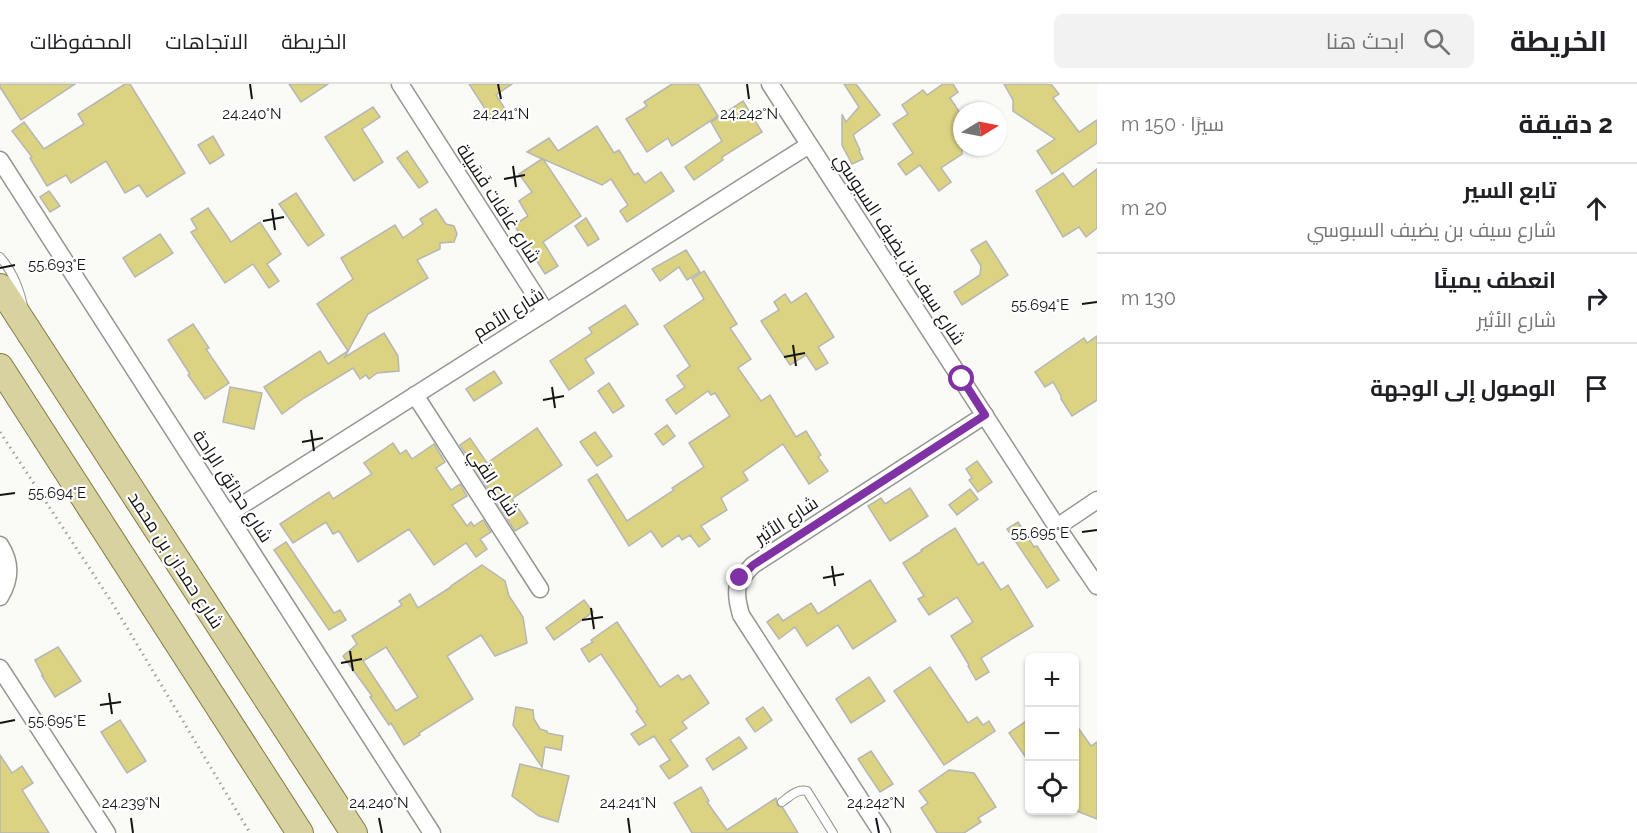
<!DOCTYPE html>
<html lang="ar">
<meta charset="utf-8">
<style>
:root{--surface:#fff;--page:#f2f2f2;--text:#202124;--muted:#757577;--line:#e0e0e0}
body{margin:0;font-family:Raleway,Cairo,sans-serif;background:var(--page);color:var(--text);direction:rtl}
.controls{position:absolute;right:18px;bottom:18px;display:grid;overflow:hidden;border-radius:9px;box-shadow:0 2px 4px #0004}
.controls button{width:54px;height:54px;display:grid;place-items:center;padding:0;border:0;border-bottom:2px solid var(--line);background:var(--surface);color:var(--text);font:30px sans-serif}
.compass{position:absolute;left:953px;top:18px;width:54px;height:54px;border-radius:50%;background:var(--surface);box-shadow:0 2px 4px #0004;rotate:80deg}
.stop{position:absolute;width:18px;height:18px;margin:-14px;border:4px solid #7f32a3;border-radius:50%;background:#fff}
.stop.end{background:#7f32a3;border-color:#fff;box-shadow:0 2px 6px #0008}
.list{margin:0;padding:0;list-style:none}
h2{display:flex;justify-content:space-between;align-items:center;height:78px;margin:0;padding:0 24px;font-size:26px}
h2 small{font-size:20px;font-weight:400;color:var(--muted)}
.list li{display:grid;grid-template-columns:39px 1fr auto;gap:18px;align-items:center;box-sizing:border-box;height:90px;padding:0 24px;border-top:2px solid var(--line)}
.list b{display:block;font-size:22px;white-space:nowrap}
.list p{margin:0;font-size:20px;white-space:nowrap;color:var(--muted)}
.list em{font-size:20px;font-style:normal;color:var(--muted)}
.icon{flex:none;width:33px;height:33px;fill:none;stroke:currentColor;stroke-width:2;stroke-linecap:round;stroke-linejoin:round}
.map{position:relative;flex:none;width:1097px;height:749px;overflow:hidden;direction:ltr}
header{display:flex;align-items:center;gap:36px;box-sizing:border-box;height:84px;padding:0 30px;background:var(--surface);border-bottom:2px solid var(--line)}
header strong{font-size:28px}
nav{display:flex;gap:33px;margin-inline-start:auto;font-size:21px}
.search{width:420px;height:54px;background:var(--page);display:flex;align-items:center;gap:15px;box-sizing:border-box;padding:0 21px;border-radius:9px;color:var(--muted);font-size:22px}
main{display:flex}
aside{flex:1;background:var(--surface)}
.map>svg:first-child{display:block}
.building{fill:#dcd382;stroke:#b6b6b2;stroke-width:1.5;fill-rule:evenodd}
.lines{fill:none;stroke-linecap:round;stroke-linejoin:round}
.lane-casing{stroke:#959591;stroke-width:10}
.street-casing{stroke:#959591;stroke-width:19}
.primary-casing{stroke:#827c45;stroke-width:28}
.path{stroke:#9f9f9d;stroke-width:3;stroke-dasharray:1.5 4.5;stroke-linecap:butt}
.lane{stroke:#fff;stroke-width:8}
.street{stroke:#fff;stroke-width:16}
.primary{stroke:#d8d2a0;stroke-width:26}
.route{stroke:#7f32a3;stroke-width:8}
.ticks{fill:none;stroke:#141413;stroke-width:2}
.labels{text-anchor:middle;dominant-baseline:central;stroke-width:4.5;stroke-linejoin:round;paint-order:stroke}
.street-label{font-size:18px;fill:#141413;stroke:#fff}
.ticks-label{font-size:15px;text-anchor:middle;fill:#141413;stroke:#fff;stroke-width:4.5;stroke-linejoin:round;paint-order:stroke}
</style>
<header>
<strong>الخريطة</strong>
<div class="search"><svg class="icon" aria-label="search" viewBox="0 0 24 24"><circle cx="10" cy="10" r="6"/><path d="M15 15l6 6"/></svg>ابحث هنا</div>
<nav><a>الخريطة</a><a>الاتجاهات</a><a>المحفوظات</a></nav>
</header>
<main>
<aside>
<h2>2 دقيقة<small>سيرًا · 150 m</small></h2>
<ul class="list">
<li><svg class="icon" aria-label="ahead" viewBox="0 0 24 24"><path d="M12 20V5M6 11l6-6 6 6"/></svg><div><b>تابع السير</b><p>شارع سيف بن يضيف السبوسي</p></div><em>20 m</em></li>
<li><svg class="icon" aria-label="right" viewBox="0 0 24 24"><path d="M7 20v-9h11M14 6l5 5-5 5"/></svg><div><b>انعطف يمينًا</b><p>شارع الأثير</p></div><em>130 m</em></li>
<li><svg class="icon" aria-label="arrive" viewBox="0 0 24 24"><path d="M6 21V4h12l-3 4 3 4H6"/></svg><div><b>الوصول إلى الوجهة</b></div></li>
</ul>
</aside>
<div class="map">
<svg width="1097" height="749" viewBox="0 0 1097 749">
<rect width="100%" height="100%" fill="#fafaf6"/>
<g class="building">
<path d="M 0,0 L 75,0 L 21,36 L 0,3 Z"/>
<path d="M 125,0 L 130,0 L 185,89 L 147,113 L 139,101 L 125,109 L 106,77 L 71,99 L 66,91 L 47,102 L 30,74 L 32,73 L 12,47 L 24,38 L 44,65 L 84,40 L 78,30 Z"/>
<path d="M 289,0 L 328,0 L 301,18 Z"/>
<path d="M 469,0 L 512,0 L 496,11 L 507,28 L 493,37 Z"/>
<path d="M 672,0 L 698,0 L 718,32 L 672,62 L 668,54 L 647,68 L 626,35 L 647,22 L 644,18 Z"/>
<path d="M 844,0 L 856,0 L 880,31 L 853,51 L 860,66 L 859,67 L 863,75 L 852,80 L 842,61 L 842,30 L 846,38 L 859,23 Z"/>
<path d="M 943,0 L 953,0 L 958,8 L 950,14 L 962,32 L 962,70 L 941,84 L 951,98 L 939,107 L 920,81 L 906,91 L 898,80 L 913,69 L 893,40 L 908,30 L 902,21 L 923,6 L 927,11 Z"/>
<path d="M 1004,0 L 1051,0 L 1059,10 L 1053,14 L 1079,48 L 1097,36 L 1097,59 L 1052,90 L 1037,67 L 1055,55 L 1013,27 L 1013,16 Z"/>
<path d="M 743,17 L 762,48 L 722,73 L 723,76 L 694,96 L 685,83 L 722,57 L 711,38 Z"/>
<path d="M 373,23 L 380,33 L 362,45 L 383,78 L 354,97 L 325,53 Z"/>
<path d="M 597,42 L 614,69 L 619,66 L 634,91 L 638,89 L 645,99 L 661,88 L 674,107 L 627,138 L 620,127 L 628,121 L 611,95 L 602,101 L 543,75 L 581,132 L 543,158 L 558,182 L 545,190 L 514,141 L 528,132 L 519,117 L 532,108 L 519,90 L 542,75 L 527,68 L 549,54 L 558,67 Z"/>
<path d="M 213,52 L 224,71 L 210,80 L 198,61 Z"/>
<path d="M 407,67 L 428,98 L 419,104 L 397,74 Z"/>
<path d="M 1097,85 L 1097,144 L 1086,153 L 1079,143 L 1063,153 L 1036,107 L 1063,89 L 1073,103 Z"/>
<path d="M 49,107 L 60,122 L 50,128 L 40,113 Z"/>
<path d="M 296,109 L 324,151 L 308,162 L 279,120 Z"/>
<path d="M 208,124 L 231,158 L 260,138 L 281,170 L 267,180 L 279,197 L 269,204 L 253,180 L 225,199 L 191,148 L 197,145 L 191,135 Z"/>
<path d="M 436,125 L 446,140 L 454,142 L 457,150 L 454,158 L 440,159 L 440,165 L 417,176 L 428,194 L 368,230 L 348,267 L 317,220 L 353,195 L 341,174 L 395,141 L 403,154 L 423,140 L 420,135 Z"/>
<path d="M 586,134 L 599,155 L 588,162 L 575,142 Z"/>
<path d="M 160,150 L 173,169 L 135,193 L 123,174 Z"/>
<path d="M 986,157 L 1008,191 L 962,221 L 954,208 L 980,191 L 981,182 L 971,166 Z"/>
<path d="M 686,166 L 700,188 L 687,196 L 679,183 L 660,197 L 652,185 Z"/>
<path d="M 704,187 L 737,240 L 730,244 L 751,275 L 738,284 L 761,317 L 770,311 L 796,353 L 806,347 L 821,371 L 818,373 L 828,387 L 809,400 L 783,360 L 743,388 L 748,396 L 721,414 L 727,426 L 701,442 L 710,455 L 699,463 L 690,451 L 682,456 L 679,451 L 662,463 L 651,447 L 629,462 L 588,396 L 597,390 L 627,437 L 674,406 L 672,404 L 704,383 L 689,359 L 730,332 L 715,309 L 711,311 L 708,307 L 676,330 L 666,316 L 685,303 L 677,292 L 690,282 L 664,242 L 704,215 L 692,195 Z"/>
<path d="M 806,209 L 834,253 L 818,263 L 828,279 L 816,286 L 806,271 L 790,281 L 761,237 L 779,226 L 774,218 L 785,210 L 791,219 Z"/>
<path d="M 625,221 L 638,240 L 585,275 L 594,289 L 569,306 L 550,277 L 592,249 L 589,244 Z"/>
<path d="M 193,240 L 209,264 L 206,265 L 229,299 L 205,315 L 188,291 L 190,290 L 168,256 Z"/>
<path d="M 384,249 L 398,272 L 399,287 L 377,289 L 369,295 L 366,291 L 360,295 L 353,284 L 304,314 L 282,330 L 264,303 L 320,267 L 328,280 L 348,267 L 345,273 Z"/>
<path d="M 1097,252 L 1097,316 L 1072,332 L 1061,315 L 1061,312 L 1053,298 L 1045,303 L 1035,288 L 1084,254 L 1087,259 Z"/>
<path d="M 494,287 L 502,299 L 474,317 L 466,305 Z"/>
<path d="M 609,299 L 624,322 L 613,329 L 598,307 Z"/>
<path d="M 230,303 L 262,309 L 254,345 L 223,338 Z"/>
<path d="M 667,341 L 675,352 L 663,361 L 655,350 Z"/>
<path d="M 537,344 L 562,381 L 512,415 L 528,439 L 515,447 L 460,361 L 470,354 L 487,379 Z"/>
<path d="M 595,348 L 612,372 L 597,382 L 580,358 Z"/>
<path d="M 393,359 L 400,370 L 406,366 L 412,375 L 434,360 L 445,378 L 436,384 L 451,406 L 460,400 L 467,412 L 452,421 L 467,442 L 471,438 L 474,442 L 483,436 L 491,448 L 480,455 L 487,465 L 476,473 L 466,459 L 434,481 L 409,445 L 358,478 L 339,447 L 333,450 L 326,438 L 293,459 L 280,440 L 329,408 L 333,415 L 372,390 L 364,379 Z"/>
<path d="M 977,377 L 992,398 L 978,408 L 969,396 L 972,394 L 966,385 Z"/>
<path d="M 910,404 L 928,432 L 890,457 L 868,422 L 881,414 L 885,420 Z"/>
<path d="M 970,405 L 978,415 L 957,431 L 949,421 Z"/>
<path d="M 1018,438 L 1034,463 L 1037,462 L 1059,496 L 1047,504 L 1007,445 Z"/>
<path d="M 955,444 L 978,481 L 983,478 L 1001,506 L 1008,501 L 1033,542 L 981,574 L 989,588 L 976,596 L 968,582 L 969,581 L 951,552 L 973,538 L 957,513 L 929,531 L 918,515 L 924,512 L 903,479 L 922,467 L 921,466 Z"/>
<path d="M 286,458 L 334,529 L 340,526 L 346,536 L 329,546 L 274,466 Z"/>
<path d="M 482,481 L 505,497 L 509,512 L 523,533 L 527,559 L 495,572 L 481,551 L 447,572 L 473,615 L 419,649 L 420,651 L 404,661 L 391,639 L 389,641 L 370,613 L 372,612 L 343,572 L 357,560 L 352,552 L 402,521 L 399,517 L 410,510 L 418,524 L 451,503 L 451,502 ZM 386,563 L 418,613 L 396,627 L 363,577 Z"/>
<path d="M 870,496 L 896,537 L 853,565 L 838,541 L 807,562 L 795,543 L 779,555 L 767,538 L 778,530 L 783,537 L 811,519 L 818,530 Z"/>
<path d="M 584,516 L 593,528 L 554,556 L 546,544 Z"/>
<path d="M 617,538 L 660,603 L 678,591 L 682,596 L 690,591 L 709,619 L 682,638 L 687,644 L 670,656 L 688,682 L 669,695 L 660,682 L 670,676 L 654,652 L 639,661 L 631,650 L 646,641 L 636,627 L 638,625 L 601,570 L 589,578 L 581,565 L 593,558 L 591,556 Z"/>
<path d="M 58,563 L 81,597 L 55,613 L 42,592 L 43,592 L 35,576 Z"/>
<path d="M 930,583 L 968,639 L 977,633 L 983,641 L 989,637 L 995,647 L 944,681 L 894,607 Z"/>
<path d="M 869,593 L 885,617 L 851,639 L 836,615 Z"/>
<path d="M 516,623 L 533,626 L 534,635 L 540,645 L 547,647 L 547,649 L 563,652 L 561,666 L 545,663 L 542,683 L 513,641 Z"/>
<path d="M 763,623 L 772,636 L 755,648 L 746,635 Z"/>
<path d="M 1029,635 L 1029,678 L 1009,649 Z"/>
<path d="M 120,636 L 146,677 L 127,689 L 101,648 Z"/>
<path d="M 1074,638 L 1091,662 L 1097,658 L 1097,735 L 1074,726 Z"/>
<path d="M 739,653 L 747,664 L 713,686 L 706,675 Z"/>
<path d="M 871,667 L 893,700 L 880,708 L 858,675 Z"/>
<path d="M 0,671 L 12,689 L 22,682 L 33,699 L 22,706 L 49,749 L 0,749 Z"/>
<path d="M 520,680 L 569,692 L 558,738 L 539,732 L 512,712 Z"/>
<path d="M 949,686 L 974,689 L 996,723 L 978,734 L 981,738 L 964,749 L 937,749 L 921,724 L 928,719 L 919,707 Z"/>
<path d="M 701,703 L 709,717 L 707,718 L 727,746 L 776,714 L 777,721 L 783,724 L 798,749 L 692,749 L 674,719 Z"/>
</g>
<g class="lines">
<g class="lane-casing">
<g id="lane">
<path d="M 0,173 C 13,188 19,203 23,222"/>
<path d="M 782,718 C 789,713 798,704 807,707 L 833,749"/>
</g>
</g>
<g class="street-casing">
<g id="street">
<path d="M 400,0 L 546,228"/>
<path d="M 770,0 L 1057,443 L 1097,502"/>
<path d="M 0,76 L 432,749"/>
<path d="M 415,311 L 540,505"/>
<path d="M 228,430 L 809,61"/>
<path d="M 1057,443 L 1097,416"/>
<path d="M 0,461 C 11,478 11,495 0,513"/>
<path d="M 0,584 L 107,749"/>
<path d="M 882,749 L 741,531 C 734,506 735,499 753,481 L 985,331"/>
</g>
</g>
<g class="primary-casing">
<g id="primary">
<path d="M 0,203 L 354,749"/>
<path d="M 0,283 L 300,749"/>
</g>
</g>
<path class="path" d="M 0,348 L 111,517 L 250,749"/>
<use href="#lane" class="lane"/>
<use href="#street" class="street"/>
<use href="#primary" class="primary"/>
</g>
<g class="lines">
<path class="route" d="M 740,494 L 753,481 L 985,331 L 962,295"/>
</g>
<path class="ticks" d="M 250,0 L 252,15M 498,0 L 501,15M 747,0 L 749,15M 513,82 L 516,103M 504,95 L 525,91M 272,125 L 275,146M 263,137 L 284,133M 0,184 L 15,181M 1082,220 L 1097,218M 793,261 L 796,282M 784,273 L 805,269M 552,303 L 555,324M 543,316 L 564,312M 311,346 L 314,367M 302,358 L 323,354M 0,411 L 15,409M 1082,448 L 1097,446M 832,482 L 835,502M 823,494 L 844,490M 591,524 L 594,545M 582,536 L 603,533M 350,567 L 353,587M 341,579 L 362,575M 109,609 L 112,630M 100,621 L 121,618M 0,639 L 15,636M 131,734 L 133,749M 379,734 L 382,749M 628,734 L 630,749M 876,734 L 879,749"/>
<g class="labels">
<g class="street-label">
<text transform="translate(499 119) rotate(57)">شارع غافات فَسَيلة</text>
<text transform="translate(900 165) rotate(57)">شارع سيف بن يضيف السبوسي</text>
<text transform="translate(508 229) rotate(-32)">شارع الأمم</text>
<text transform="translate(494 398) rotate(57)">شارع الفَي</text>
<text transform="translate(233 402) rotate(57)">شارع حدائق الراحة</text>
<text transform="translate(786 436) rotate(-33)">شارع الأثير</text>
<text transform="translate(176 476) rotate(57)">شارع حمدان بن محمد</text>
</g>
</g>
<g class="ticks-label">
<text x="252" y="35">24.240°N</text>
<text x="501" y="35">24.241°N</text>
<text x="749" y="35">24.242°N</text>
<text x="57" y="186">55.693°E</text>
<text x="1040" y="226">55.694°E</text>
<text x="57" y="414">55.694°E</text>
<text x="1040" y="454">55.695°E</text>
<text x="57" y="642">55.695°E</text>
<text x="131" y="724">24.239°N</text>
<text x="379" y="724">24.240°N</text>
<text x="628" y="724">24.241°N</text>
<text x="876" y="724">24.242°N</text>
</g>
</svg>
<div class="controls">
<button>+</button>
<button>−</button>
<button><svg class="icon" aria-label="locate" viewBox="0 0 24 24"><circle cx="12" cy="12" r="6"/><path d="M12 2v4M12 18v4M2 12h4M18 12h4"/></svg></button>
</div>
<svg class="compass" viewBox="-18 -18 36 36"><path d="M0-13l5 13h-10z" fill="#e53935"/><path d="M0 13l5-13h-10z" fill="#757577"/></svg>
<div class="stop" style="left:962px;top:295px"></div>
<div class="stop end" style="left:740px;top:494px"></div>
</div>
</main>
